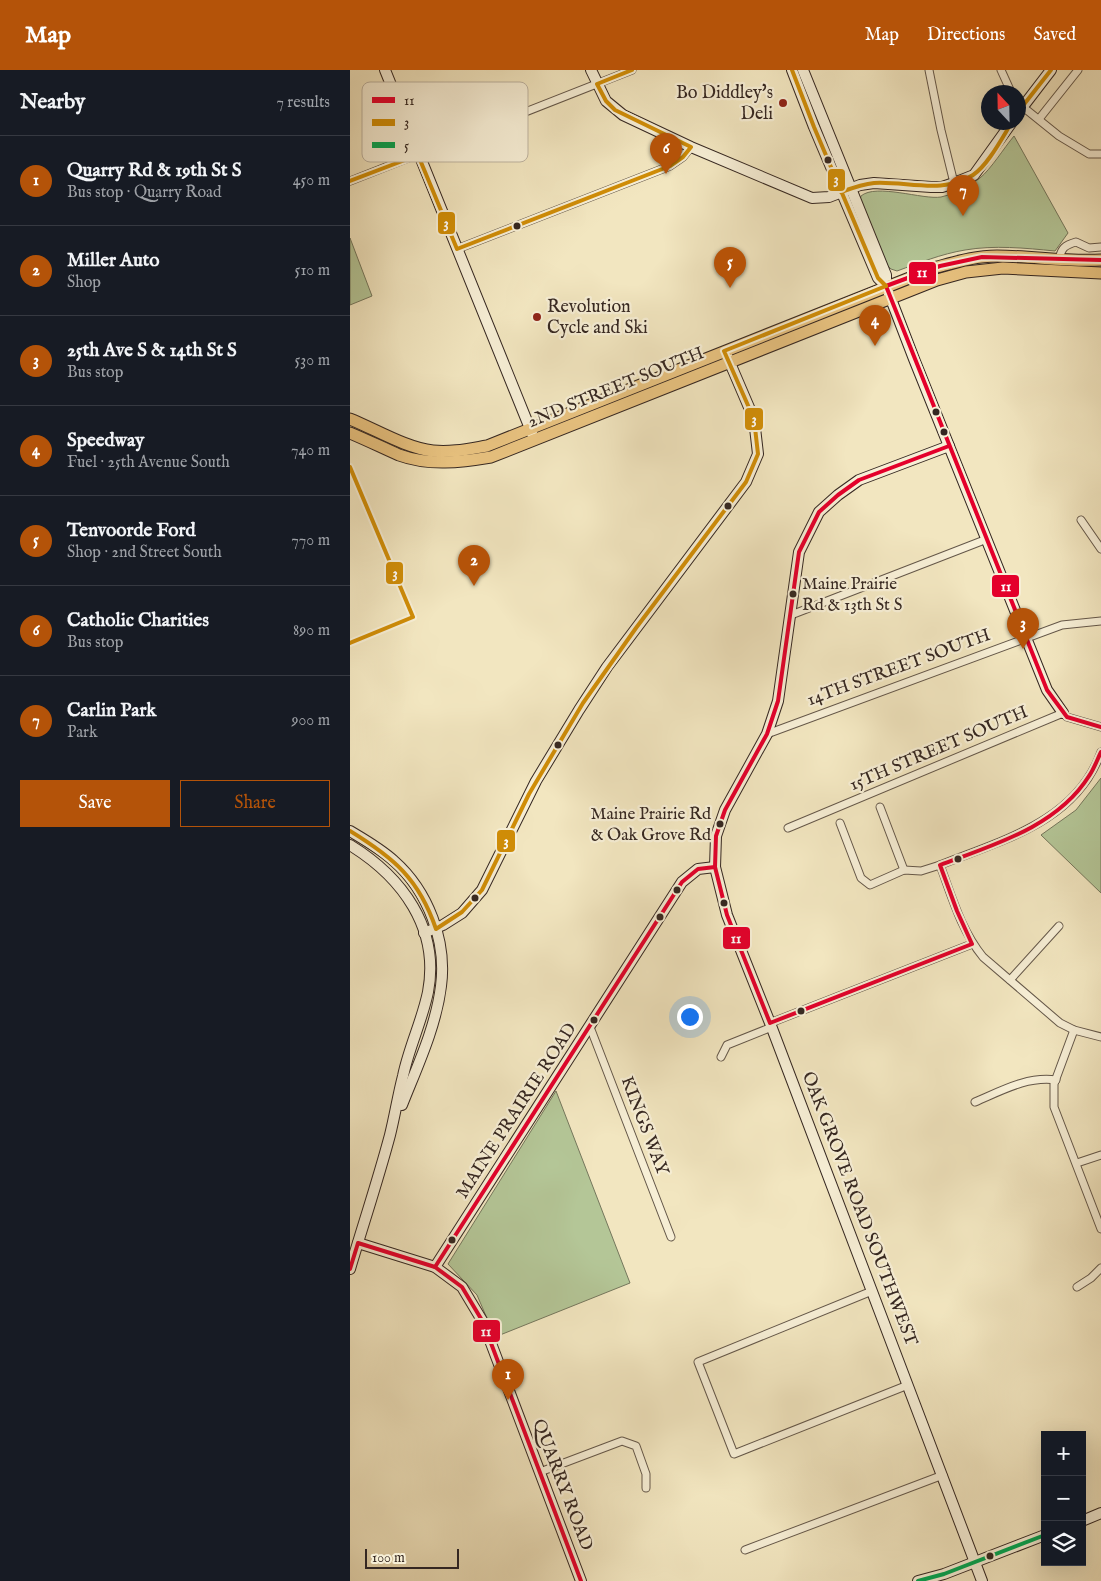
<!DOCTYPE html>
<meta charset="utf-8">
<style>
:root{--surface:#171b24;--page:#242831;--text:#f1f3f6;--muted:#9ea1a6;--line:#363941;--accent:#b45309}
body{margin:0;font-family:"IM FELL English",serif;background:var(--page);color:var(--text)}
.controls{position:absolute;right:15px;bottom:15px;display:grid;overflow:hidden;border-radius:0px;box-shadow:0 5px 20px #0002}
.controls button{width:45px;height:45px;display:grid;place-items:center;padding:0;border:0;border-bottom:1px solid var(--line);background:var(--surface);color:var(--text);font:25px sans-serif}
.compass{position:absolute;left:631px;top:15px;width:45px;height:45px;border-radius:50%;background:var(--surface);box-shadow:0 5px 20px #0002;rotate:338deg}
.scale{position:absolute;left:15px;bottom:12px;width:94px;box-sizing:border-box;padding-left:5px;border:2px solid #352721;border-top:0;font-size:14px;line-height:18px;white-space:nowrap;color:#352721;-webkit-text-stroke:4px #f7efd6;paint-order:stroke}
.you{position:absolute;left:339px;top:946px;width:18px;height:18px;margin:-12px;border:4px solid #fff;border-radius:50%;background:#1a73e8;box-shadow:0 0 0 8px #1a73e833}
.badge{display:grid;place-items:center;width:32px;height:32px;border-radius:50%;background:var(--accent);color:#fff;font-size:16px;font-weight:700}
.pin{position:absolute;translate:-50% -41px;filter:drop-shadow(0 1px 2px #0008)}
.pin::after{content:'';position:absolute;top:26px;width:18px;height:15px;background:inherit;clip-path:polygon(0 0,100% 0,50% 100%)}
.list{margin:0;padding:0;list-style:none}
h2{display:flex;justify-content:space-between;align-items:center;height:65px;margin:0;padding:0 20px;font-size:21px}
h2 small{font-size:16px;font-weight:400;color:var(--muted)}
.list li{display:grid;grid-template-columns:32px 1fr auto;gap:15px;align-items:center;box-sizing:border-box;height:90px;padding:0 20px;border-top:1px solid var(--line)}
.list b{display:block;font-size:19px;white-space:nowrap}
.list p{margin:0;font-size:16px;white-space:nowrap;color:var(--muted)}
.list em{font-size:16px;font-style:normal;color:var(--muted)}
.actions{display:flex;gap:10px;padding:15px 20px}
.actions a{flex:1;padding:11px 0;border:1px solid var(--accent);border-radius:0px;text-align:center;font-size:18px;color:var(--accent)}
.actions .main{background:var(--accent);color:#fff}
.icon{flex:none;width:28px;height:28px;fill:none;stroke:currentColor;stroke-width:2;stroke-linecap:round;stroke-linejoin:round}
.map{position:relative;flex:none;width:751px;height:1511px;overflow:hidden}
header{display:flex;align-items:center;gap:30px;box-sizing:border-box;height:70px;padding:0 25px;background:var(--accent);color:#fff}
header strong{font-size:24px}
nav{display:flex;gap:28px;margin-inline-start:auto;font-size:18px}
main{display:flex}
aside{flex:1;background:var(--surface)}
.map>svg:first-child{display:block}
.green{fill:#b4c697;stroke:#74765c}
.lines{fill:none;stroke-linecap:round;stroke-linejoin:round}
.street-casing{stroke:#645749;stroke-width:9}
.secondary-casing{stroke:#352721;stroke-width:12}
.primary-casing{stroke:#352721;stroke-width:13}
.street{stroke:#f7efd6;stroke-width:7}
.secondary{stroke:#f7efd6;stroke-width:10}
.primary{stroke:#e9c380;stroke-width:11}
.bus-1-casing{stroke:#f7efd6;stroke-width:8}
.bus-2-casing{stroke:#f7efd6;stroke-width:8}
.bus-3-casing{stroke:#f7efd6;stroke-width:8}
.bus-1{stroke:#e4002b;stroke-width:4}
.bus-2{stroke:#d08d07;stroke-width:4}
.bus-3{stroke:#00a651;stroke-width:4}
.poi-dot{fill:#8f2418;stroke:#f7efd6;stroke-width:2}
.bus-dot{fill:#352721;stroke:#f7efd6;stroke-width:2}
.labels{text-anchor:middle;dominant-baseline:central;stroke-width:4.5;stroke-linejoin:round;paint-order:stroke}
.bus-label{font-size:17px;fill:#352721;stroke:#f7efd6;text-anchor:start}
.poi-label{font-size:18px;fill:#352721;stroke:#f7efd6;text-anchor:end}
.street-label{font-size:18px;fill:#352721;stroke:#f7efd6}
.key{fill:#f7efd6;stroke:#bdb3a0;stroke-width:1}
.key-label{font-size:14px;fill:#352721}
.line-badge{stroke:#f7efd6;stroke-width:2}
.badge-label{font-size:14px;text-anchor:middle;font-weight:bold;fill:#fff}
</style>
<header>
<strong>Map</strong>
<nav><a>Map</a><a>Directions</a><a>Saved</a></nav>
</header>
<main>
<aside>
<h2>Nearby<small>7 results</small></h2>
<ul class="list">
<li><span class="badge">1</span><div><b>Quarry Rd &amp; 19th St S</b><p>Bus stop · Quarry Road</p></div><em>450 m</em></li>
<li><span class="badge">2</span><div><b>Miller Auto</b><p>Shop</p></div><em>510 m</em></li>
<li><span class="badge">3</span><div><b>25th Ave S &amp; 14th St S</b><p>Bus stop</p></div><em>530 m</em></li>
<li><span class="badge">4</span><div><b>Speedway</b><p>Fuel · 25th Avenue South</p></div><em>740 m</em></li>
<li><span class="badge">5</span><div><b>Tenvoorde Ford</b><p>Shop · 2nd Street South</p></div><em>770 m</em></li>
<li><span class="badge">6</span><div><b>Catholic Charities</b><p>Bus stop</p></div><em>890 m</em></li>
<li><span class="badge">7</span><div><b>Carlin Park</b><p>Park</p></div><em>900 m</em></li>
</ul>
<div class="actions"><a class="main">Save</a><a>Share</a></div>
</aside>
<div class="map">
<svg width="751" height="1511" viewBox="0 0 751 1511">
<rect width="100%" height="100%" fill="#f2e6c0"/>
<filter id="stains"><feTurbulence type="fractalNoise" baseFrequency=".004" numOctaves="4"/><feColorMatrix values="0 0 0 0 .2 0 0 0 0 .09 0 0 0 0 .02 0 0 0 .5 -.17"/></filter>
<radialGradient id="worn" r=".72"><stop offset=".6" stop-color="#630" stop-opacity="0"/><stop offset="1" stop-color="#630" stop-opacity=".3"/></radialGradient>
<g class="green">
<path d="M 664,66 L 718,163 L 705,181 C 675,178 644,175 615,180 C 591,184 569,193 547,201 L 541,199 L 537,195 L 510,130 L 511,126 C 526,113 573,130 591,127 C 604,124 620,116 630,108 C 641,99 654,78 664,66 Z"/>
<path d="M 0,168 L 22,226 L 0,235 Z"/>
<path d="M 751,708 L 751,823 L 691,765 L 726,740 Z"/>
<path d="M 206,1021 L 280,1213 L 145,1267 L 127,1225 L 98,1194 Z"/>
</g>
<g class="lines">
<g class="street-casing">
<g id="street">
<path d="M 579,0 L 591,60 L 604,113"/>
<path d="M 651,0 L 661,22"/>
<path d="M 673,37 L 709,66 L 739,84 L 751,84"/>
<path d="M 689,49 L 728,0"/>
<path d="M 0,111 L 282,0"/>
<path d="M 107,179 L 320,96 L 333,87 L 341,77"/>
<path d="M 709,190 C 711,178 715,175 726,172 L 739,178 L 751,177"/>
<path d="M 731,450 L 751,479"/>
<path d="M 441,545 L 637,469"/>
<path d="M 417,664 L 712,555 L 751,551"/>
<path d="M 751,682 C 726,752 652,770 590,795 C 602,827 611,860 633,887 L 710,953 L 724,960 L 751,967"/>
<path d="M 530,737 L 554,800"/>
<path d="M 490,753 L 511,808 L 520,815 L 554,800 L 571,801 L 590,795"/>
<path d="M 438,758 L 713,643 L 717,647 L 751,657"/>
<path d="M 660,910 L 709,856"/>
<path d="M 420,953 L 622,874"/>
<path d="M 240,957 L 321,1167"/>
<path d="M 724,960 L 704,1014 L 704,1037 L 751,1159"/>
<path d="M 371,987 L 377,975 L 422,957"/>
<path d="M 625,1032 C 651,1021 677,1006 706,1010"/>
<path d="M 727,1093 L 751,1085"/>
<path d="M 727,1217 L 741,1208 L 751,1198"/>
<path d="M 522,1221 L 348,1292 L 384,1384 L 558,1315"/>
<path d="M 190,1402 L 272,1371 L 286,1376 L 296,1404 L 296,1418"/>
<path d="M 395,1480 L 593,1405"/>
</g>
</g>
<g class="secondary-casing">
<g id="secondary">
<path d="M 35,0 L 183,366"/>
<path d="M 241,0 L 256,31 L 273,45 L 341,77 L 462,128 L 479,127 L 510,115 L 524,113 L 581,117 L 592,117 L 604,113 L 624,105 L 662,52"/>
<path d="M 442,0 L 464,57 L 528,208 L 536,216 L 564,289 L 697,620 L 713,643"/>
<path d="M 453,0 L 536,205 L 536,216"/>
<path d="M 668,43 L 701,0"/>
<path d="M 599,376 L 509,410 L 488,425 L 469,442 L 449,482 L 428,631 L 417,664 L 375,740 L 366,766 L 365,797 L 377,845 L 420,953 L 632,1511"/>
<path d="M 0,761 C 15,770 31,779 44,791 C 78,821 97,871 91,916 C 86,957 67,997 52,1035"/>
<path d="M 0,775 C 52,807 90,858 78,922 C 72,951 59,977 53,1006 C 48,1025 45,1045 40,1065 C 28,1110 13,1155 0,1199"/>
<path d="M 74,863 L 93,855 L 112,843 L 132,820 L 186,711 L 229,640 L 257,597 L 396,412 L 408,384 L 404,349 L 377,286"/>
<path d="M 8,1173 L 85,1197 L 112,1217 L 133,1252 L 231,1511"/>
<path d="M 85,1197 L 332,812 L 348,799 L 365,797"/>
<path d="M 732,1451 L 751,1443"/>
<path d="M 568,1511 L 594,1504 L 695,1465"/>
</g>
</g>
<g class="primary-casing">
<g id="primary">
<path d="M 0,349 C 25,359 56,378 83,381 C 101,383 119,379 137,376 L 587,197 C 606,192 626,186 647,186 C 682,186 716,192 751,190"/>
<path d="M 0,363 C 17,370 33,378 49,385 C 79,396 111,392 141,387 L 587,210 L 616,202 L 653,198 L 751,203"/>
</g>
</g>
<use href="#street" class="street"/>
<use href="#secondary" class="secondary"/>
<use href="#primary" class="primary"/>
<g class="bus-1-casing">
<g id="bus-1">
<path d="M 751,190 L 632,187 L 590,196 L 536,216 L 697,620 L 717,647 L 751,657"/>
<path d="M 599,376 L 509,410 L 488,425 L 469,442 L 449,482 L 428,631 L 417,664 L 375,740 L 366,766 L 365,797 L 377,845 L 420,953 L 622,874 L 607,841 L 590,795 C 643,775 707,757 739,706 C 744,699 747,690 751,682"/>
<path d="M 85,1197 L 332,812 L 348,799 L 365,797"/>
<path d="M 0,1199 L 8,1173 L 85,1197 L 112,1217 L 133,1252 L 231,1511"/>
</g>
</g>
<g class="bus-2-casing">
<g id="bus-2">
<path d="M 442,0 L 464,57 L 528,208 L 536,216"/>
<path d="M 668,42 L 701,0"/>
<path d="M 0,111 L 68,85 L 107,179 L 320,96 L 333,87 L 341,77 L 265,40 L 256,31 L 247,14 L 282,0"/>
<path d="M 491,122 C 502,118 513,114 524,113 C 557,111 593,125 623,105 C 638,95 652,68 662,52"/>
<path d="M 0,397 L 63,547 L 0,573"/>
<path d="M 0,761 C 44,788 69,809 86,859 L 112,842 L 132,820 L 179,724 L 233,633 L 286,558 L 396,412 L 408,384 L 404,349 L 374,281 L 536,216"/>
</g>
</g>
<g class="bus-3-casing">
<path id="bus-3" d="M 568,1511 L 594,1504 L 695,1465"/>
</g>
<use href="#bus-1" class="bus-1"/>
<use href="#bus-2" class="bus-2"/>
<use href="#bus-3" class="bus-3"/>
</g>
<g class="poi-dot">
<circle cx="433" cy="33" r="5"/>
<circle cx="187" cy="247" r="5"/>
</g>
<g class="bus-dot">
<circle cx="478" cy="90" r="4.5"/>
<circle cx="167" cy="156" r="4.5"/>
<circle cx="586" cy="342" r="4.5"/>
<circle cx="594" cy="362" r="4.5"/>
<circle cx="378" cy="436" r="4.5"/>
<circle cx="443" cy="524" r="4.5"/>
<circle cx="208" cy="675" r="4.5"/>
<circle cx="370" cy="754" r="4.5"/>
<circle cx="608" cy="789" r="4.5"/>
<circle cx="327" cy="820" r="4.5"/>
<circle cx="125" cy="828" r="4.5"/>
<circle cx="374" cy="833" r="4.5"/>
<circle cx="310" cy="847" r="4.5"/>
<circle cx="451" cy="941" r="4.5"/>
<circle cx="244" cy="950" r="4.5"/>
<circle cx="102" cy="1170" r="4.5"/>
<circle cx="640" cy="1486" r="4.5"/>
</g>
<g class="labels">
<g class="bus-label">
<text x="452" y="514">Maine Prairie<tspan x="452" dy="21">Rd &amp; 13th St S</tspan></text>
<text x="361" y="744" text-anchor="end">Maine Prairie Rd<tspan x="361" dy="21">&amp; Oak Grove Rd</tspan></text>
</g>
<g class="poi-label">
<text x="423" y="23">Bo Diddley's<tspan x="423" dy="21">Deli</tspan></text>
<text x="197" y="237" text-anchor="start">Revolution<tspan x="197" dy="21">Cycle and Ski</tspan></text>
</g>
<g class="street-label">
<text transform="translate(266 318) rotate(-22)">2ND STREET SOUTH</text>
<text transform="translate(549 598) rotate(-20)">14TH STREET SOUTH</text>
<text transform="translate(589 679) rotate(-23)">15TH STREET SOUTH</text>
<text transform="translate(167 1041) rotate(-57)">MAINE PRAIRIE ROAD</text>
<text transform="translate(294 1056) rotate(69)">KINGS WAY</text>
<text transform="translate(509 1139) rotate(69)">OAK GROVE ROAD SOUTHWEST</text>
<text transform="translate(212 1415) rotate(69)">QUARRY ROAD</text>
</g>
</g>
<rect x="12" y="12" width="166" height="80" rx="8" class="key"/>
<rect x="22" y="27" width="23" height="6" fill="#e4002b"/>
<rect x="22" y="49" width="23" height="7" fill="#d08d07"/>
<rect x="22" y="72" width="23" height="6" fill="#00a651"/>
<g class="key-label">
<text x="54" y="35">11</text>
<text x="54" y="57">3</text>
<text x="54" y="80">5</text>
</g>
<g class="line-badge">
<rect x="477" y="98" width="19" height="24" rx="5" fill="#d08d07"/>
<rect x="87" y="141" width="19" height="24" rx="5" fill="#d08d07"/>
<rect x="558" y="191" width="29" height="24" rx="5" fill="#e4002b"/>
<rect x="394" y="337" width="20" height="24" rx="5" fill="#d08d07"/>
<rect x="35" y="491" width="19" height="24" rx="5" fill="#d08d07"/>
<rect x="641" y="504" width="29" height="24" rx="5" fill="#e4002b"/>
<rect x="146" y="759" width="20" height="24" rx="5" fill="#d08d07"/>
<rect x="372" y="856" width="29" height="24" rx="5" fill="#e4002b"/>
<rect x="122" y="1249" width="29" height="24" rx="5" fill="#e4002b"/>
</g>
<g class="badge-label">
<text x="486" y="114">3</text>
<text x="96" y="158">3</text>
<text x="572" y="207">11</text>
<text x="404" y="354">3</text>
<text x="45" y="508">3</text>
<text x="656" y="521">11</text>
<text x="156" y="776">3</text>
<text x="386" y="873">11</text>
<text x="136" y="1266">11</text>
</g>
<rect width="100%" height="100%" filter="url(#stains)"/>
<rect width="100%" height="100%" fill="url(#worn)"/>
</svg>
<div class="controls">
<button>+</button>
<button>−</button>
<button><svg class="icon" aria-label="layers" viewBox="0 0 24 24"><path d="M12 4l9 5-9 5-9-5zM3 14l9 5 9-5"/></svg></button>
</div>
<svg class="compass" viewBox="-18 -18 36 36"><path d="M0-13l5 13h-10z" fill="#e53935"/><path d="M0 13l5-13h-10z" fill="#9ea1a6"/></svg>
<div class="scale">100 m</div>
<div class="you"></div>
<div class="pin badge" style="left:158px;top:1330px">1</div>
<div class="pin badge" style="left:124px;top:516px">2</div>
<div class="pin badge" style="left:673px;top:579px">3</div>
<div class="pin badge" style="left:525px;top:276px">4</div>
<div class="pin badge" style="left:380px;top:218px">5</div>
<div class="pin badge" style="left:316px;top:104px">6</div>
<div class="pin badge" style="left:613px;top:146px">7</div>
</div>
</main>
